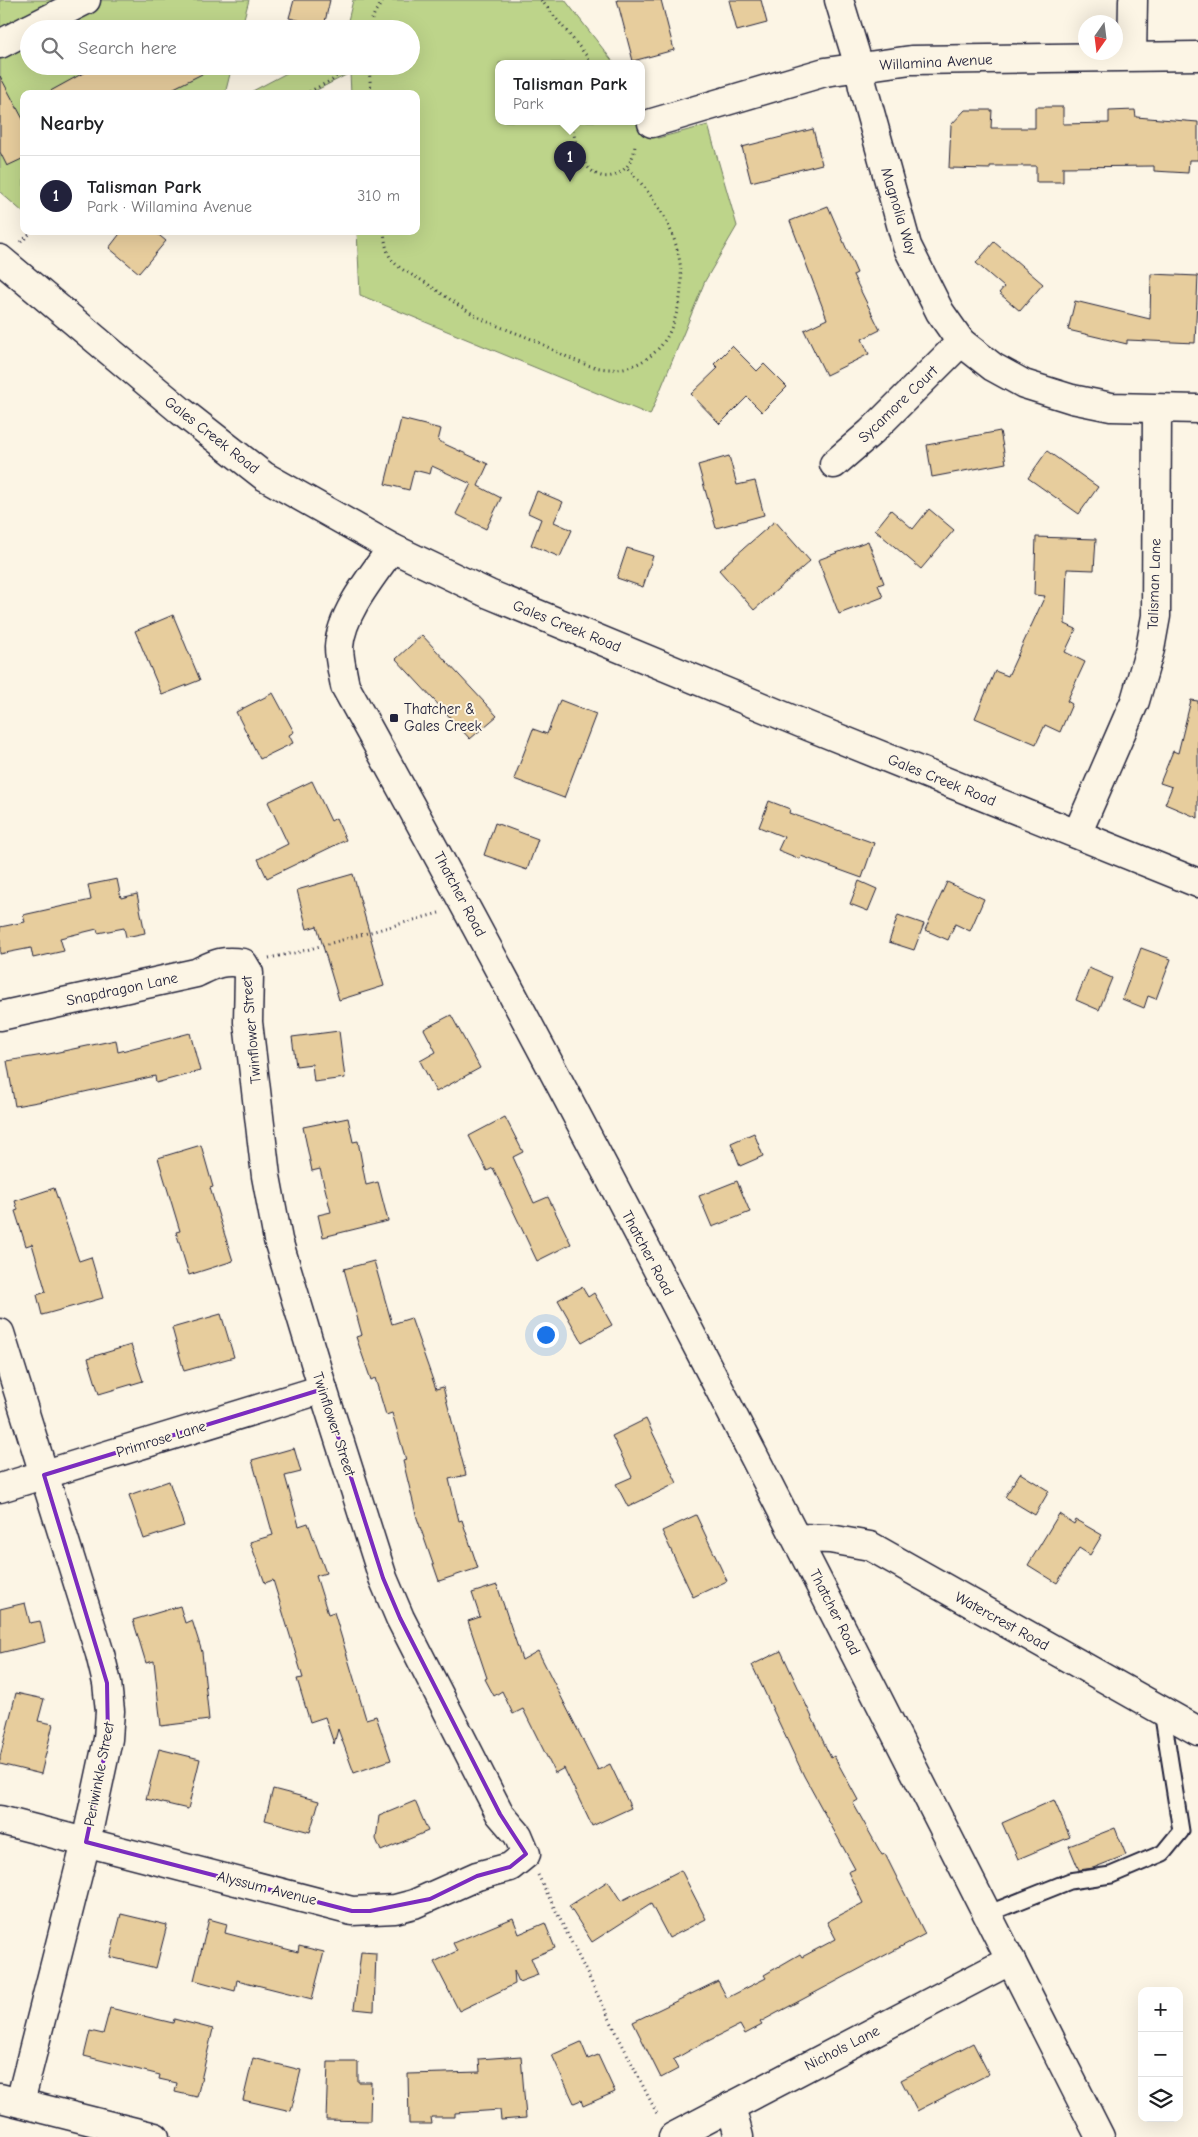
<!DOCTYPE html>
<meta charset="utf-8">
<style>
:root{--surface:#fff;--page:#f2f2f2;--text:#202124;--muted:#757577;--line:#e0e0e0;--accent:#22223b}
body{margin:0;font-family:"Comic Neue",sans-serif;background:var(--page);color:var(--text)}
.controls{position:absolute;right:15px;bottom:15px;display:grid;overflow:hidden;border-radius:10px;box-shadow:0 5px 20px #0002}
.controls button{width:45px;height:45px;display:grid;place-items:center;padding:0;border:0;border-bottom:1px solid var(--line);background:var(--surface);color:var(--text);font:25px sans-serif}
.compass{position:absolute;left:1078px;top:15px;width:45px;height:45px;border-radius:50%;background:var(--surface);box-shadow:0 5px 20px #0002;rotate:194deg}
.you{position:absolute;left:545px;top:1334px;width:18px;height:18px;margin:-12px;border:4px solid #fff;border-radius:50%;background:#1a73e8;box-shadow:0 0 0 8px #1a73e833}
.badge{display:grid;place-items:center;width:32px;height:32px;border-radius:50%;background:var(--accent);color:#fff;font-size:16px;font-weight:700}
.pin{position:absolute;translate:-50% -41px;filter:drop-shadow(0 1px 2px #0008)}
.pin::after{content:'';position:absolute;top:26px;width:18px;height:15px;background:inherit;clip-path:polygon(0 0,100% 0,50% 100%)}
.popup{position:absolute;left:495px;top:60px;width:150px;height:65px;box-sizing:border-box;display:grid;place-content:center;border-radius:10px;background:var(--surface);filter:drop-shadow(0 1px 4px #0005);font-size:16px;white-space:nowrap;color:var(--muted)}
.popup b{font-size:19px;color:var(--text)}
.popup::after{content:'';position:absolute;left:50%;top:100%;margin-left:-10px;border:10px solid transparent;border-top-color:var(--surface)}
.list{margin:0;padding:0;list-style:none}
h2{display:flex;justify-content:space-between;align-items:center;height:65px;margin:0;padding:0 20px;font-size:21px}
h2 small{font-size:16px;font-weight:400;color:var(--muted)}
.list li{display:grid;grid-template-columns:32px 1fr auto;gap:15px;align-items:center;box-sizing:border-box;height:80px;padding:0 20px;border-top:1px solid var(--line)}
.list b{display:block;font-size:19px;white-space:nowrap}
.list p{margin:0;font-size:16px;white-space:nowrap;color:var(--muted)}
.list em{font-size:16px;font-style:normal;color:var(--muted)}
.icon{flex:none;width:28px;height:28px;fill:none;stroke:currentColor;stroke-width:2;stroke-linecap:round;stroke-linejoin:round}
.map{position:relative;flex:none;width:1198px;height:2137px;overflow:hidden}
.search{position:absolute;background:var(--surface);box-shadow:0 5px 20px #0002;left:20px;top:20px;width:400px;height:55px;display:flex;align-items:center;gap:12px;box-sizing:border-box;padding:0 18px;border-radius:28px;color:var(--muted);font-size:19px}
.panel{position:absolute;background:var(--surface);box-shadow:0 5px 20px #0002;left:20px;top:90px;width:400px;height:145px;border-radius:10px}
.map>svg:first-child{display:block}
.green{fill:#bdd48a;stroke:#707b62}
.building{fill:#e7cd9d;stroke:#22223b}
.lines{fill:none;stroke-linecap:round;stroke-linejoin:round}
.lane-casing{stroke:#22223b;stroke-width:19}
.street-casing{stroke:#22223b;stroke-width:31}
.secondary-casing{stroke:#22223b;stroke-width:31}
.path{stroke:#22223b;stroke-width:3;stroke-dasharray:1 4;stroke-linecap:butt}
.lane{stroke:#fcf5e5;stroke-width:15}
.street{stroke:#fcf5e5;stroke-width:28}
.secondary{stroke:#fcf5e5;stroke-width:28}
.marked{fill:none;stroke:#7b2cbf;stroke-width:4;stroke-linejoin:round}
.poi-dot{fill:#22223b;stroke:#fcf5e5;stroke-width:2}
.labels{text-anchor:middle;dominant-baseline:central;stroke-width:4;stroke-linejoin:round;paint-order:stroke}
.street-label{font-size:15px;fill:#22223b;stroke:#fcf5e5}
.poi-label{font-size:15px;fill:#22223b;stroke:#fcf5e5;text-anchor:start}
</style>
<div class="map">
<svg width="1198" height="2137" viewBox="0 0 1198 2137">
<rect width="100%" height="100%" fill="#fcf5e5"/>
<filter id="ink" filterUnits="userSpaceOnUse"><feTurbulence type="fractalNoise" baseFrequency=".02" numOctaves="2"/><feDisplacementMap in="SourceGraphic" scale="10" xChannelSelector="R" yChannelSelector="G"/><feConvolveMatrix kernelMatrix="1 2 1 2 8 2 1 2 1" color-interpolation-filters="sRGB"/></filter>
<g filter="url(#ink)">
<g class="green">
<path d="M 0,0 L 249,0 L 241,29 L 29,29 L 29,66 L 232,66 L 225,94 L 24,94 L 24,213 L 0,192 Z"/>
<path d="M 353,0 L 565,0 L 614,63 L 499,63 L 499,121 L 641,121 L 641,105 L 647,121 L 658,138 L 708,125 L 737,226 L 705,281 L 650,415 L 360,295 L 357,231 L 416,231 L 416,94 L 351,94 L 350,73 L 309,94 L 247,94 L 300,66 L 411,66 L 411,29 L 346,29 Z"/>
</g>
<g class="building">
<path d="M 294,0 L 330,0 L 324,26 L 289,18 Z"/>
<path d="M 617,0 L 661,0 L 674,50 L 633,61 Z"/>
<path d="M 729,0 L 761,0 L 767,23 L 737,31 Z"/>
<path d="M 96,66 L 218,66 L 162,94 L 45,94 Z"/>
<path d="M 0,76 L 24,121 L 24,158 L 7,166 L 0,152 Z"/>
<path d="M 1035,107 L 1063,107 L 1063,124 L 1109,123 L 1109,111 L 1135,110 L 1136,117 L 1198,122 L 1198,160 L 1189,160 L 1188,173 L 1154,171 L 1154,166 L 1063,167 L 1063,182 L 1036,182 L 1036,166 L 990,166 L 990,169 L 949,168 L 951,125 L 965,110 L 992,110 L 991,128 L 1035,128 Z"/>
<path d="M 813,129 L 822,164 L 751,182 L 742,147 Z"/>
<path d="M 828,206 L 857,273 L 853,275 L 880,330 L 862,339 L 869,354 L 826,375 L 804,330 L 827,319 L 790,221 Z"/>
<path d="M 122,231 L 154,231 L 166,241 L 139,273 L 109,248 Z"/>
<path d="M 994,242 L 1043,284 L 1020,311 L 999,293 L 1004,287 L 976,263 Z"/>
<path d="M 1151,274 L 1198,276 L 1195,343 L 1127,340 L 1127,344 L 1068,330 L 1075,301 L 1150,319 Z"/>
<path d="M 732,346 L 757,371 L 764,364 L 787,387 L 762,412 L 747,397 L 720,424 L 691,394 L 718,368 L 714,364 Z"/>
<path d="M 401,419 L 441,429 L 438,441 L 488,464 L 478,486 L 501,498 L 486,529 L 456,514 L 471,484 L 432,466 L 430,474 L 414,470 L 409,490 L 385,484 Z"/>
<path d="M 1000,431 L 1006,463 L 932,477 L 927,445 Z"/>
<path d="M 1047,451 L 1098,487 L 1079,514 L 1028,478 Z"/>
<path d="M 729,456 L 737,485 L 755,481 L 764,515 L 716,528 L 698,465 Z"/>
<path d="M 537,491 L 563,502 L 554,522 L 572,530 L 560,557 L 531,545 L 541,519 L 528,513 Z"/>
<path d="M 929,509 L 954,530 L 921,569 L 875,530 L 891,510 L 913,529 Z"/>
<path d="M 775,521 L 810,561 L 754,610 L 719,570 Z"/>
<path d="M 1036,537 L 1096,539 L 1094,570 L 1067,569 L 1065,624 L 1076,629 L 1065,652 L 1085,662 L 1067,701 L 1072,704 L 1060,732 L 1045,725 L 1036,744 L 975,718 L 995,671 L 1008,676 L 1045,596 L 1034,595 Z"/>
<path d="M 868,541 L 884,583 L 878,585 L 883,597 L 839,614 L 818,560 Z"/>
<path d="M 627,548 L 653,556 L 643,587 L 617,578 Z"/>
<path d="M 173,615 L 200,680 L 162,695 L 135,631 Z"/>
<path d="M 422,635 L 497,716 L 470,739 L 396,659 Z"/>
<path d="M 273,693 L 294,732 L 289,735 L 293,743 L 260,759 L 236,712 Z"/>
<path d="M 560,700 L 596,714 L 564,798 L 514,779 L 533,729 L 547,734 Z"/>
<path d="M 1191,700 L 1198,701 L 1198,818 L 1165,804 L 1172,787 L 1160,783 L 1173,751 L 1178,753 Z"/>
<path d="M 312,781 L 331,821 L 336,818 L 346,840 L 267,878 L 258,859 L 288,844 L 268,802 Z"/>
<path d="M 769,801 L 790,809 L 789,813 L 874,843 L 862,878 L 801,856 L 800,859 L 778,850 L 784,837 L 759,827 Z"/>
<path d="M 495,823 L 538,839 L 527,870 L 484,855 Z"/>
<path d="M 353,874 L 384,986 L 339,1000 L 317,926 L 307,929 L 297,890 Z"/>
<path d="M 117,879 L 121,898 L 137,894 L 145,933 L 126,937 L 124,928 L 98,933 L 97,929 L 60,938 L 64,951 L 33,958 L 31,948 L 0,954 L 0,927 L 25,922 L 23,915 L 91,900 L 88,885 Z"/>
<path d="M 859,881 L 877,889 L 868,911 L 850,904 Z"/>
<path d="M 947,882 L 984,899 L 970,931 L 955,924 L 948,940 L 925,930 Z"/>
<path d="M 898,915 L 924,924 L 914,950 L 889,942 Z"/>
<path d="M 1141,948 L 1171,959 L 1156,999 L 1148,996 L 1144,1008 L 1122,999 Z"/>
<path d="M 1089,968 L 1112,978 L 1099,1010 L 1076,1000 Z"/>
<path d="M 451,1015 L 480,1068 L 436,1092 L 420,1061 L 436,1052 L 424,1029 Z"/>
<path d="M 339,1031 L 345,1078 L 314,1082 L 312,1064 L 296,1066 L 292,1037 Z"/>
<path d="M 190,1033 L 200,1071 L 156,1083 L 155,1076 L 49,1100 L 15,1106 L 7,1061 L 49,1054 L 116,1040 L 118,1052 Z"/>
<path d="M 505,1117 L 523,1152 L 513,1157 L 534,1203 L 548,1197 L 571,1244 L 537,1261 L 493,1168 L 487,1171 L 469,1136 Z"/>
<path d="M 348,1118 L 353,1142 L 358,1141 L 366,1185 L 378,1182 L 388,1221 L 323,1237 L 318,1215 L 331,1212 L 320,1169 L 312,1171 L 303,1127 Z"/>
<path d="M 754,1133 L 763,1156 L 740,1166 L 731,1143 Z"/>
<path d="M 201,1145 L 213,1187 L 210,1188 L 233,1261 L 189,1275 L 176,1232 L 180,1231 L 158,1158 Z"/>
<path d="M 737,1181 L 750,1212 L 712,1227 L 699,1196 Z"/>
<path d="M 54,1188 L 79,1261 L 91,1257 L 103,1298 L 42,1315 L 37,1295 L 46,1292 L 32,1244 L 26,1246 L 15,1211 L 18,1210 L 15,1201 Z"/>
<path d="M 374,1261 L 392,1324 L 411,1318 L 436,1389 L 443,1387 L 466,1475 L 449,1479 L 459,1521 L 462,1520 L 478,1568 L 439,1581 L 417,1518 L 403,1461 L 406,1460 L 392,1413 L 386,1415 L 375,1378 L 371,1380 L 356,1337 L 362,1335 L 344,1269 Z"/>
<path d="M 582,1287 L 588,1297 L 594,1293 L 612,1325 L 582,1342 L 558,1300 Z"/>
<path d="M 221,1314 L 234,1357 L 184,1371 L 172,1328 Z"/>
<path d="M 131,1345 L 143,1381 L 99,1394 L 88,1358 Z"/>
<path d="M 646,1419 L 677,1483 L 628,1507 L 616,1484 L 632,1477 L 612,1436 Z"/>
<path d="M 294,1448 L 301,1472 L 285,1476 L 299,1526 L 308,1523 L 326,1573 L 316,1576 L 328,1614 L 334,1612 L 366,1719 L 376,1716 L 391,1760 L 354,1773 L 338,1729 L 334,1744 L 325,1717 L 310,1722 L 297,1679 L 303,1678 L 273,1580 L 265,1583 L 250,1542 L 273,1535 L 252,1460 Z"/>
<path d="M 1020,1473 L 1049,1491 L 1035,1515 L 1005,1497 Z"/>
<path d="M 169,1481 L 184,1526 L 144,1539 L 129,1495 Z"/>
<path d="M 1059,1514 L 1074,1524 L 1076,1520 L 1102,1535 L 1090,1555 L 1079,1548 L 1057,1583 L 1028,1565 Z"/>
<path d="M 696,1515 L 727,1581 L 693,1597 L 662,1531 Z"/>
<path d="M 497,1585 L 522,1660 L 538,1651 L 598,1770 L 610,1764 L 631,1808 L 592,1826 L 564,1768 L 555,1773 L 523,1709 L 513,1714 L 502,1691 L 494,1696 L 485,1679 L 487,1678 L 468,1621 L 480,1617 L 472,1593 Z"/>
<path d="M 25,1603 L 30,1623 L 40,1621 L 45,1642 L 0,1653 L 0,1609 Z"/>
<path d="M 180,1606 L 185,1623 L 192,1620 L 202,1652 L 209,1720 L 161,1726 L 154,1661 L 146,1663 L 133,1620 Z"/>
<path d="M 781,1651 L 831,1758 L 834,1756 L 858,1800 L 853,1803 L 882,1855 L 885,1854 L 925,1934 L 760,2022 L 762,2025 L 745,2034 L 740,2025 L 694,2048 L 673,2060 L 678,2069 L 661,2078 L 633,2022 L 718,1981 L 727,1998 L 766,1978 L 764,1975 L 800,1954 L 802,1957 L 836,1939 L 827,1922 L 863,1903 L 848,1872 L 855,1869 L 804,1776 L 752,1665 Z"/>
<path d="M 16,1693 L 44,1699 L 38,1721 L 53,1724 L 41,1774 L 0,1764 L 0,1757 Z"/>
<path d="M 159,1749 L 200,1759 L 188,1809 L 146,1799 Z"/>
<path d="M 273,1789 L 319,1801 L 310,1832 L 265,1820 Z"/>
<path d="M 1054,1800 L 1070,1837 L 1018,1859 L 1002,1823 Z"/>
<path d="M 415,1801 L 428,1831 L 381,1851 L 376,1839 L 379,1816 Z"/>
<path d="M 1115,1828 L 1126,1855 L 1093,1868 L 1079,1870 L 1069,1846 Z"/>
<path d="M 681,1870 L 706,1919 L 669,1938 L 651,1904 L 592,1942 L 569,1906 L 608,1881 L 621,1901 Z"/>
<path d="M 121,1914 L 167,1925 L 156,1968 L 110,1957 Z"/>
<path d="M 513,1918 L 519,1934 L 545,1923 L 555,1948 L 531,1958 L 538,1975 L 519,1982 L 514,1970 L 515,1984 L 459,2011 L 434,1962 L 457,1951 L 453,1943 Z"/>
<path d="M 209,1919 L 227,1924 L 225,1933 L 298,1952 L 299,1946 L 324,1952 L 312,1999 L 237,1980 L 235,1991 L 194,1980 Z"/>
<path d="M 361,1952 L 376,1953 L 374,2011 L 354,2009 Z"/>
<path d="M 110,2008 L 173,2023 L 174,2019 L 213,2029 L 197,2097 L 175,2092 L 177,2083 L 159,2079 L 160,2075 L 84,2056 L 90,2031 L 103,2034 Z"/>
<path d="M 581,2042 L 588,2059 L 598,2055 L 615,2092 L 583,2106 L 581,2100 L 574,2103 L 552,2055 Z"/>
<path d="M 973,2043 L 989,2074 L 917,2111 L 901,2080 Z"/>
<path d="M 521,2056 L 526,2118 L 501,2120 L 500,2110 L 455,2113 L 455,2117 L 431,2117 L 432,2124 L 409,2124 L 408,2074 L 480,2072 L 479,2059 Z"/>
<path d="M 253,2058 L 301,2070 L 291,2111 L 243,2100 Z"/>
<path d="M 328,2062 L 358,2062 L 358,2082 L 371,2082 L 370,2121 L 326,2120 Z"/>
</g>
<g class="lines">
<g class="lane-casing">
<path id="lane" d="M 987,1914 L 1070,1881 L 1111,1875 L 1163,1853 L 1181,1831 L 1162,1711"/>
</g>
<g class="street-casing">
<g id="street">
<path d="M 839,0 L 859,66 L 863,87 L 907,246 L 940,312 L 961,342 L 993,367 L 1024,384 L 1072,399 L 1111,407 L 1198,409"/>
<path d="M 29,29 L 86,0"/>
<path d="M 0,44 L 29,29"/>
<path d="M 1132,56 L 1133,0"/>
<path d="M 652,123 L 825,72 L 911,60 L 1198,56"/>
<path d="M 834,464 L 871,432 L 961,342"/>
<path d="M 1077,834 L 1135,701 L 1150,649 L 1156,616 L 1157,409"/>
<path d="M 0,1016 L 196,973 C 215,964 220,960 243,963 L 249,973 L 248,1022 L 266,1176 L 278,1240 L 323,1389 L 383,1578 L 400,1618 L 500,1814 L 518,1835 L 526,1854 L 510,1867 L 477,1876 L 414,1904 L 395,1909 L 352,1911 L 0,1820"/>
<path d="M 0,1333 L 100,1654 L 107,1683 L 110,1711 L 108,1739 L 86,1842 L 20,2102"/>
<path d="M 0,1488 L 323,1389"/>
<path d="M 797,1538 L 830,1539 L 870,1546 L 1198,1731"/>
<path d="M 731,2106 L 739,2137"/>
</g>
</g>
<g class="secondary-casing">
<g id="secondary">
<path d="M 0,259 L 181,411 L 264,476 L 392,548 L 489,594 L 808,726 L 1198,883"/>
<path d="M 392,548 C 373,575 341,613 339,647 C 339,659 343,674 345,686 C 609,1163 854,1651 1100,2137"/>
<path d="M 0,2098 L 155,2137"/>
<path d="M 673,2137 L 1011,1960"/>
</g>
</g>
<g class="path">
<path d="M 541,0 L 586,55 L 589,63"/>
<path d="M 368,29 L 375,12 L 384,0"/>
<path d="M 369,66 L 371,94"/>
<path d="M 305,94 L 332,80 L 347,66"/>
<path d="M 572,121 C 574,135 576,153 586,165 C 605,190 635,171 635,143"/>
<path d="M 384,231 C 385,241 386,252 392,260 C 402,272 414,275 426,283 C 444,295 461,308 480,318 C 498,327 518,333 536,341 C 560,353 588,371 617,369 C 639,367 658,354 668,335 C 699,273 672,213 627,168"/>
<path d="M 21,242 L 33,231"/>
<path d="M 269,958 L 299,952 L 439,913"/>
<path d="M 538,1875 L 658,2116"/>
</g>
<use href="#lane" class="lane"/>
<use href="#street" class="street"/>
<use href="#secondary" class="secondary"/>
</g>
</g>
<path class="marked" d="M 323,1389 L 383,1578 L 400,1618 L 500,1814 L 526,1854 L 510,1867 L 477,1876 L 430,1899 L 370,1911 L 352,1911 L 86,1842 L 108,1739 L 107,1683 L 44,1475 Z"/>
<rect class="poi-dot" x="389" y="713" width="10" height="10" rx="2.5"/>
<g class="labels">
<g class="street-label">
<text transform="translate(936 62) rotate(-3)">Willamina Avenue</text>
<text transform="translate(899 211) rotate(73)">Magnolia Way</text>
<text transform="translate(898 404) rotate(-44)">Sycamore Court</text>
<text transform="translate(212 435) rotate(38)">Gales Creek Road</text>
<text transform="translate(1154 584) rotate(-88)">Talisman Lane</text>
<text transform="translate(567 626) rotate(22)">Gales Creek Road</text>
<text transform="translate(942 780) rotate(22)">Gales Creek Road</text>
<text transform="translate(460 894) rotate(62)">Thatcher Road</text>
<text transform="translate(122 989) rotate(-12)">Snapdragon Lane</text>
<text transform="translate(251 1030) rotate(-95)">Twinflower Street</text>
<text transform="translate(648 1253) rotate(62)">Thatcher Road</text>
<text transform="translate(334 1424) rotate(72)">Twinflower Street</text>
<text transform="translate(161 1439) rotate(-17)">Primrose Lane</text>
<text transform="translate(835 1612) rotate(63)">Thatcher Road</text>
<text transform="translate(1002 1621) rotate(29)">Watercrest Road</text>
<text transform="translate(99 1774) rotate(-79)">Periwinkle Street</text>
<text transform="translate(267 1888) rotate(14)">Alyssum Avenue</text>
<text transform="translate(842 2048) rotate(-27)">Nichols Lane</text>
</g>
<g class="poi-label">
<text x="404" y="709">Thatcher &amp;<tspan x="404" dy="17">Gales Creek</tspan></text>
</g>
</g>
</svg>
<div class="controls">
<button>+</button>
<button>−</button>
<button><svg class="icon" aria-label="layers" viewBox="0 0 24 24"><path d="M12 4l9 5-9 5-9-5zM3 14l9 5 9-5"/></svg></button>
</div>
<svg class="compass" viewBox="-18 -18 36 36"><path d="M0-13l5 13h-10z" fill="#e53935"/><path d="M0 13l5-13h-10z" fill="#757577"/></svg>
<div class="you"></div>
<div class="pin badge" style="left:570px;top:182px">1</div>
<div class="popup"><b>Talisman Park</b>Park</div>
<div class="search"><svg class="icon" aria-label="search" viewBox="0 0 24 24"><circle cx="10" cy="10" r="6"/><path d="M15 15l6 6"/></svg>Search here</div>
<section class="panel">
<h2>Nearby<small></small></h2>
<ul class="list">
<li><span class="badge">1</span><div><b>Talisman Park</b><p>Park · Willamina Avenue</p></div><em>310 m</em></li>
</ul>
</section>
</div>
